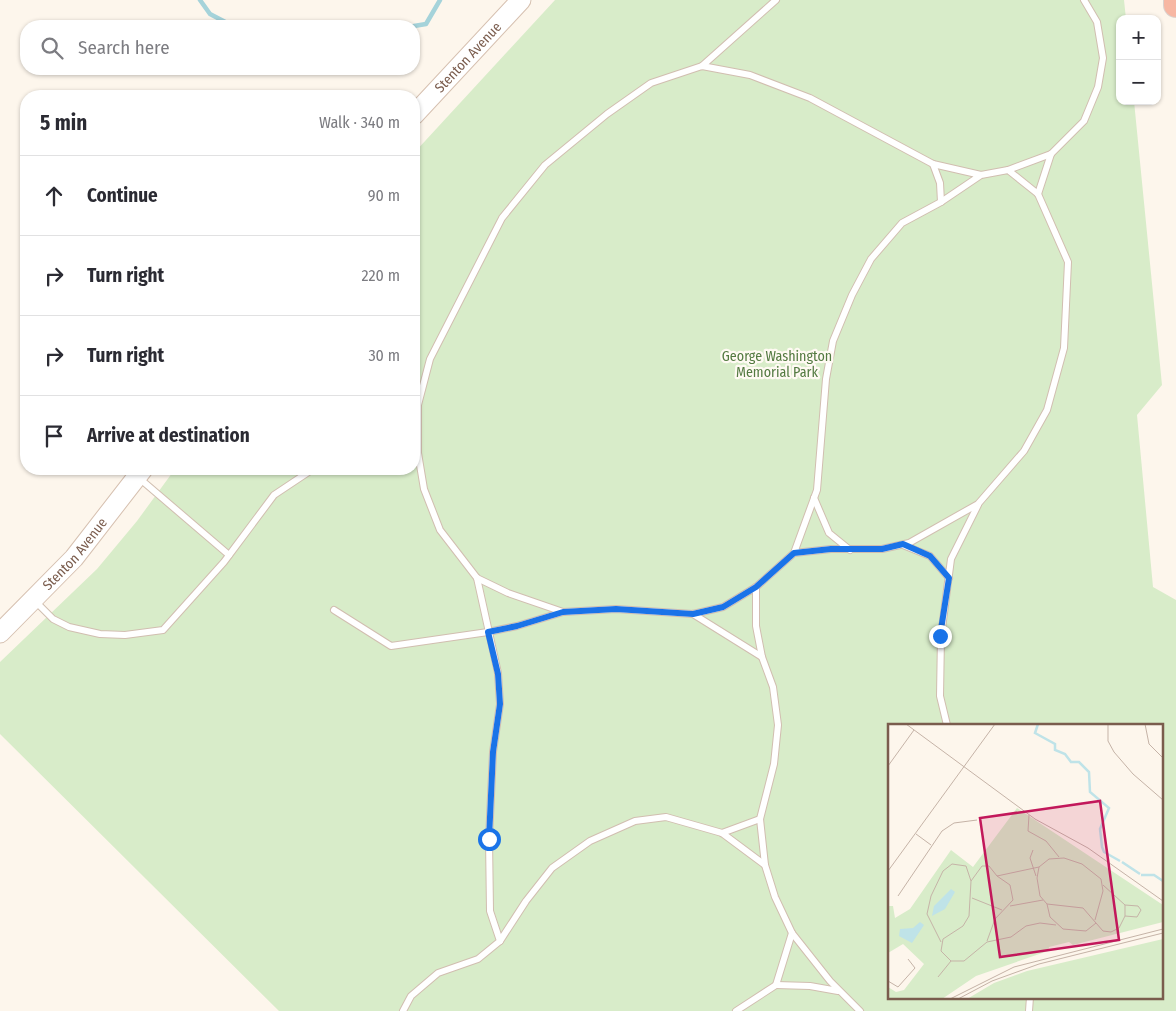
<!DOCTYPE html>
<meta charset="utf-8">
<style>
:root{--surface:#fff;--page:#f2f2f3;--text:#2b2b33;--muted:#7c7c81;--line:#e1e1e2}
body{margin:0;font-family:"Fira Sans Condensed",sans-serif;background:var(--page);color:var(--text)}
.controls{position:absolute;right:15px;top:15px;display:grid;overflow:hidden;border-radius:10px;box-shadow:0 1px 4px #0004}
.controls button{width:45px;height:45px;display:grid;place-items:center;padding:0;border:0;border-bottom:1px solid var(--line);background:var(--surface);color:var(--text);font:25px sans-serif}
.stop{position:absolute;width:15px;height:15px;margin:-11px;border:4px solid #1a73e8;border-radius:50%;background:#fff}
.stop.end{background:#1a73e8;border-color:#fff;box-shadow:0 1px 5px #0008}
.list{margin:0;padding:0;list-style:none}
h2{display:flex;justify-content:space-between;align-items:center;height:65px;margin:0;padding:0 20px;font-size:21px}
h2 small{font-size:16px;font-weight:400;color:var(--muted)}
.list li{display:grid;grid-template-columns:32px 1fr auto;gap:15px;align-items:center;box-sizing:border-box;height:80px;padding:0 20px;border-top:1px solid var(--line)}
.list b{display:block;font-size:19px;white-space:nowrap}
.list em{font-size:16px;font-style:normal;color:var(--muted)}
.icon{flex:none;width:28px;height:28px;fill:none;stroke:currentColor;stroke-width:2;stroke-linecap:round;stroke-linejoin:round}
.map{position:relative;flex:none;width:1176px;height:1011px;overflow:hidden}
.search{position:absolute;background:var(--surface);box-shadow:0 1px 4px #0004;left:20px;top:20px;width:400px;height:55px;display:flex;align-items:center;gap:12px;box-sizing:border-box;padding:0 18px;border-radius:20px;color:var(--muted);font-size:19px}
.panel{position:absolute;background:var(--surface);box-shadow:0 1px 4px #0004;left:20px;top:90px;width:400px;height:385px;border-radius:20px}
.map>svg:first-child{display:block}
.green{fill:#d8ecc9;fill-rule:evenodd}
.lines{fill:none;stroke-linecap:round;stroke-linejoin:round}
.stream{stroke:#a5d3da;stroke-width:4.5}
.service-casing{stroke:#d1beb0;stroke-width:8}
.secondary-casing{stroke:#d6c0b0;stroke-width:21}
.motorway-casing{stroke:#dad1cd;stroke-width:26}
.service{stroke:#fff;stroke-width:6}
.secondary{stroke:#fff;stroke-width:19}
.motorway{stroke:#f7b7a3;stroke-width:24}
.route{stroke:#1a73e8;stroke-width:6}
.labels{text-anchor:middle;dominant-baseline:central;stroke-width:4.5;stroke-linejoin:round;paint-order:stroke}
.street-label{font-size:14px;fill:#7a5c4d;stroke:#fffaf3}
.park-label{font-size:14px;fill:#537a41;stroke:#fffaf3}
.inset-river{fill:none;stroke:#bfe3e8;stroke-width:2.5}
.inset-road{fill:none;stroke:#c5b3a7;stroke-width:1}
.view{fill:#c2185b;fill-opacity:0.15;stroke:#c2185b;stroke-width:2.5}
.inset-edge{fill:none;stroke:#7a5c4d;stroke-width:2.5}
</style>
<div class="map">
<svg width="1176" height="1011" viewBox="0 0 1176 1011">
<rect width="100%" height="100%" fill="#fdf6ec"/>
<path class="green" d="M 555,0 L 1124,0 L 1126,19 L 1120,19 L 1120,101 L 1134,101 L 1162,385 L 1137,415 L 1153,587 L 1176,600 L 1176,1011 L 279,1011 L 0,734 L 0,662 L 97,569 L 137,521 L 175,469 L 414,469 L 414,153 ZM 890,725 L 1162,725 L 1162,997 L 890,997 Z"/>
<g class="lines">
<g class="stream">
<path d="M 200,0 L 210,14 L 233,26"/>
<path d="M 414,26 L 426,24 L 440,0"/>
</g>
<g class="service-casing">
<g id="service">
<path d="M 702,66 L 776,0"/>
<path d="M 933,164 L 940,183 L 941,202"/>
<path d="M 1008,170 L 1051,154 L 1084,121 L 1098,87 L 1103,58 L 1097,22 L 1084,0"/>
<path d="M 1038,194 L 1051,154"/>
<path d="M 139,478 L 229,555"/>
<path d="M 814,498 L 829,533 L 850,550"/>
<path d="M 903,545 L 930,556 L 949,578"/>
<path d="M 794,553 L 831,549 L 882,549 L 909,543 L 978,504 L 1024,451 L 1047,410 L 1064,348 L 1068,262 L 1038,194 L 1008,170 L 981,175 L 941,202 L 902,223 L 871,259 L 852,295 L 833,341 L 826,379 L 817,490 L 794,553 L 756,587 L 723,607 L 693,614 L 616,609 L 563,612 L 508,593 L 477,578 L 440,530 L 424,489 L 418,453 L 418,405 L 430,359 L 502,218 L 545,165 L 607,114 L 651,83 L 702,66 L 750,75 L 810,98 L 933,164 L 981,175"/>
<path d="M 756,587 L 756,626 L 762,657 L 773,687 L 778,725 L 774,764 L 760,819 L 765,865"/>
<path d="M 35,601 L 53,619 L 69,627 L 100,634 L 125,635 L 163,630 L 224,562 L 274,495 L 313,469"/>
<path d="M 334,610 L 391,646 L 488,632 L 517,626 L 563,612"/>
<path d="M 693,614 L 762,657"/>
<path d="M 947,725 L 940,696 L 941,636 L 951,559 L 978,505"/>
<path d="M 722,833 L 760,819"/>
<path d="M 500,941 L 526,901 L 552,868 L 590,841 L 635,821 L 666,817 L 722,833 L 765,865 L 775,897 L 792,933 L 830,981 L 860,1011"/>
<path d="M 776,985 L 810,986 L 838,991"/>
<path d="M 403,1011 L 411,996 L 438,973 L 478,959 L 500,941 L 490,911 L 489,839 L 493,752 L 500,704 L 498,673 L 477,578"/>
<path d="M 736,1011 L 776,985 L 792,933"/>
<path d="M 1029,1011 L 1030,997"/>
</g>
</g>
<g class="secondary-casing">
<g id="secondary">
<path id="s1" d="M 414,115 L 521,0"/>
<path id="s2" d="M 0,633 L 74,558 L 143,469"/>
</g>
</g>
<g class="motorway-casing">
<path id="motorway" d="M 1176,0 L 1176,5"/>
</g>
<use href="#service" class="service"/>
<use href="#secondary" class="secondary"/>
<use href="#motorway" class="motorway"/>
</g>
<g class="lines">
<path class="route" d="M 489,839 L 493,752 L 500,704 L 498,674 L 488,632 L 517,626 L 563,612 L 616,609 L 693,614 L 723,607 L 756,587 L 794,553 L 831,549 L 882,549 L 903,544 L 930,556 L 949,578 L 940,636"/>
</g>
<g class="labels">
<g class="street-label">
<text stroke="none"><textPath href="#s1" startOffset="79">Stenton Avenue</textPath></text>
<text stroke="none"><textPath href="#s2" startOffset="109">Stenton Avenue</textPath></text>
</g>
<g class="park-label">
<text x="777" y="356">George Washington<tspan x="777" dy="16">Memorial Park</tspan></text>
</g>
</g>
<g transform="translate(888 724)">
<rect width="275" height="275" fill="#fdf6ec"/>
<path d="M 129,84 L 275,181 L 275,198 L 185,221 L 181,218 L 161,223 L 160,227 L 88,252 L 54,275 L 0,275 L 0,263 L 8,268 L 16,266 L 36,240 L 15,220 L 0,229 L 0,182 L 5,182 L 7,194 L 22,185 L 63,126 L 85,143 ZM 275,215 L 275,275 L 79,275 L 106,259 L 139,247 Z" fill="#d8ecc9"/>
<path d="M 63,165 L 67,168 L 57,185 L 44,192 L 46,182 ZM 32,198 L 36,201 L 24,219 L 11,212 L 12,205 L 25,204 Z" fill="#bfe3e8"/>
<path class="inset-river" d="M 150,0 L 147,9 L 167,20 L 167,26 L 177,30 L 183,38 L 191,38 L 201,48 L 202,68 L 221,84 L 212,105 L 214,123 L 216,128 L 232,137M 234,138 L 252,150M 253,151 L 266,151 L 275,157"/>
<path class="inset-road" d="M 18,0 L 147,95 L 200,124 L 275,177M 220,0 L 220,17 L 226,28 L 245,50 L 275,76M 257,0 L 261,20 L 275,34M 0,42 L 26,6M 141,91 L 140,107 L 158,117 L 171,133M 28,110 L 43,121M 145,126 L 142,134 L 148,152M 151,143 L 109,152 L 101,142 L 94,142 L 83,157 L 81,192 L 75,202 L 55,215 L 53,227 L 63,237 L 76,237 L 99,218 L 123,213 L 138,202 L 152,199 L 168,201M 0,147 L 107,0M 10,172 L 54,107 L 66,99 L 89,96M 84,174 L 114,186M 159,180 L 162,193 L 175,205 L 198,207 L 208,199 L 195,184 L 159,180 L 152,172 L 149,154 L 151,143 L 161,135 L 176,134 L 194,140 L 213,155 L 215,167 L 207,196M 122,182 L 155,176M 237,192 L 249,193 L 253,186 L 250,182 L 237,181M 208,199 L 215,207 L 223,208 L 231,204 L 237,192 L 237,181 L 215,161M 99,217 L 107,195 L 125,176 L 122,161 L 109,152M 53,218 L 39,190 L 43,172 L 55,147 L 64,140 L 78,142 L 83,157M 50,253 L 63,237M 0,257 L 10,263 L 27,244 L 20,235M 62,275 L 126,243 L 275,205M 70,275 L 104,257 L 151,240 L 275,209"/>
<path class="view" d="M 212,77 L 231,216 L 112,233 L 92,94 Z"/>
<rect width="275" height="275" class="inset-edge"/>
</g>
</svg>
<div class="controls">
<button>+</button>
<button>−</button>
</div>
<div class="stop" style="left:489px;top:839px"></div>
<div class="stop end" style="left:940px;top:636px"></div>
<div class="search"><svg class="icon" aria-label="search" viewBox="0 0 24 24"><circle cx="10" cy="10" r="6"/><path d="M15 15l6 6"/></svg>Search here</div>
<section class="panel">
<h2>5 min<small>Walk · 340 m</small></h2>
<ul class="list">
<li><svg class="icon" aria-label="ahead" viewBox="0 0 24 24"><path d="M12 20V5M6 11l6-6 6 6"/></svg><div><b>Continue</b></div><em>90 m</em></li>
<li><svg class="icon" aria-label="right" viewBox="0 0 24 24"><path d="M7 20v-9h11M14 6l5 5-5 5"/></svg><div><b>Turn right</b></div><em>220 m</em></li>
<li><svg class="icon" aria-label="right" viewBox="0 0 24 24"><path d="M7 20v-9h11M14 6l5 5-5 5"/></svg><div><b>Turn right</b></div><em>30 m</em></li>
<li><svg class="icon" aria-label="arrive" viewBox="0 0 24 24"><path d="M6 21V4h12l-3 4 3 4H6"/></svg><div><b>Arrive at destination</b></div></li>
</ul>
</section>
</div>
